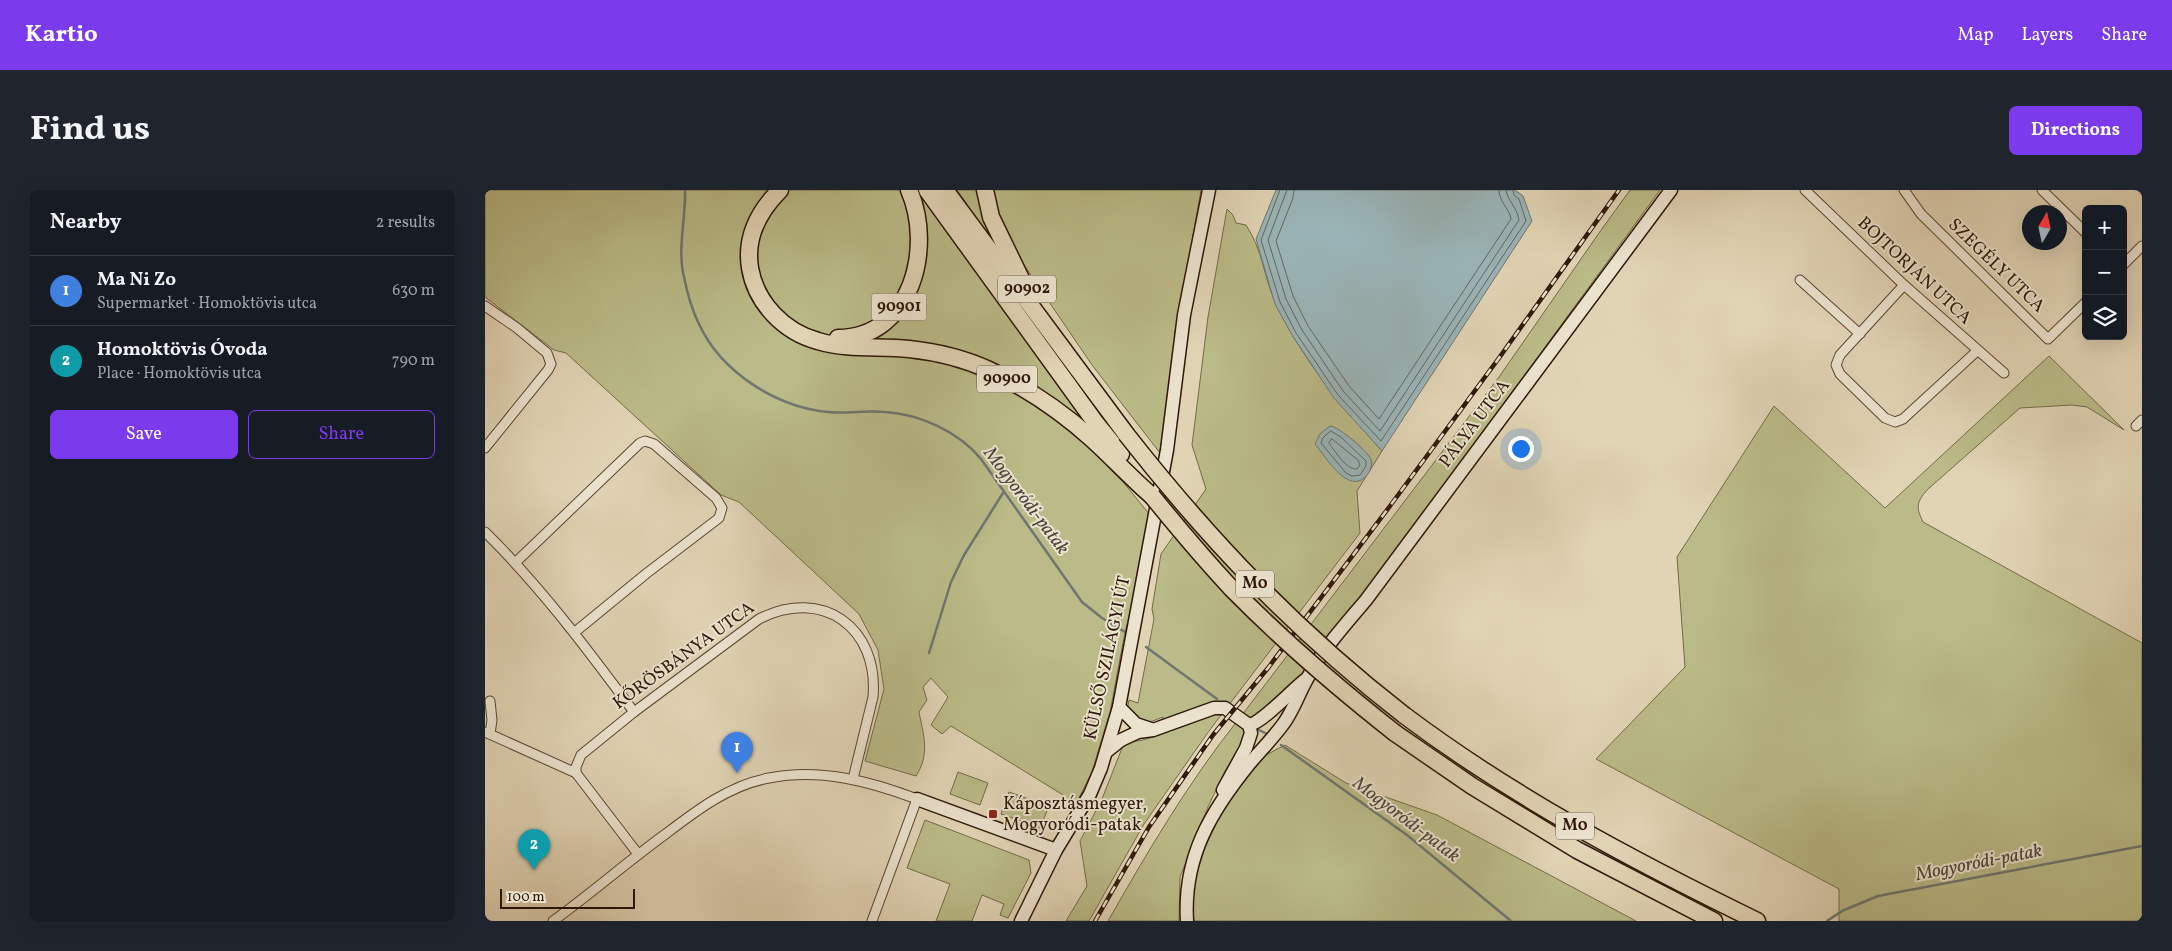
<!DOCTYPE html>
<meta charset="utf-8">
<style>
:root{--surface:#171b24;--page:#20242c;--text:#f1f3f6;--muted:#9ea1a6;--line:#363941;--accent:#7c3aed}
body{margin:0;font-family:Vollkorn,serif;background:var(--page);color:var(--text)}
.controls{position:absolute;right:15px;top:15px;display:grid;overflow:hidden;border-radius:8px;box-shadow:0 5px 20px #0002}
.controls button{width:45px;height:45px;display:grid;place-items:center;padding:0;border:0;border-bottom:1px solid var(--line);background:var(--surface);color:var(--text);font:25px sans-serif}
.compass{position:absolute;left:1537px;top:15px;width:45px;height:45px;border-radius:50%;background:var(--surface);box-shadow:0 5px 20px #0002;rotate:9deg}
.scale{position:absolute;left:15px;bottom:12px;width:135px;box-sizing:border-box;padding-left:5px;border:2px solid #2e1808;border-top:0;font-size:14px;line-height:18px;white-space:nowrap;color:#2e1808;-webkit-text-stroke:4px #ece3cf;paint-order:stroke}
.you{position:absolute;left:1035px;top:258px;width:18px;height:18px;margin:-12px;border:4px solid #fff;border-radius:50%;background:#1a73e8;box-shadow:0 0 0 8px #1a73e833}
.badge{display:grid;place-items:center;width:32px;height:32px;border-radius:50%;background:var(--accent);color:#fff;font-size:16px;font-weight:700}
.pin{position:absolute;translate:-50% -41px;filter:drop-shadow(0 1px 2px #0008)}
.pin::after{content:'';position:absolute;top:26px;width:18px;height:15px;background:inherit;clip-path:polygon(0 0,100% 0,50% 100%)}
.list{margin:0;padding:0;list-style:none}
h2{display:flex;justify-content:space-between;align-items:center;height:65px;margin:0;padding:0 20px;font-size:21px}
h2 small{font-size:16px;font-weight:400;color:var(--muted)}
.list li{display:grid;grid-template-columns:32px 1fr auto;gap:15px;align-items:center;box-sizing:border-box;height:70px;padding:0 20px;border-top:1px solid var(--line)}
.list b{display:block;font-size:19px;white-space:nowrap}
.list p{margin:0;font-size:16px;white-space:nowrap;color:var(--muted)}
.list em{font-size:16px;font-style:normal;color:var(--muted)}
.actions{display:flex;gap:10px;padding:15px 20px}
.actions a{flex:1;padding:11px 0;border:1px solid var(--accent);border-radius:8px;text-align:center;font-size:18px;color:var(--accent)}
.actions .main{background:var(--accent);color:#fff}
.icon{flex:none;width:28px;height:28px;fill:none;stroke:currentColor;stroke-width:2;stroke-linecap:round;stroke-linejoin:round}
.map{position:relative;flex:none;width:1657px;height:731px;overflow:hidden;border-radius:8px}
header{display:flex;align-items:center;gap:30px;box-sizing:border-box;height:70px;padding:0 25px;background:var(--accent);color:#fff}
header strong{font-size:24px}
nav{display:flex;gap:28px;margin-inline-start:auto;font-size:18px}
.intro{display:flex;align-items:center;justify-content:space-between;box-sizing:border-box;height:120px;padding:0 30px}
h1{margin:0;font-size:35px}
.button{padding:12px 22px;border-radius:8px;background:var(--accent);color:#fff;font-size:18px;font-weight:700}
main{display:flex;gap:30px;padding:0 30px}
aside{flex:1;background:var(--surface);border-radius:8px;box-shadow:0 5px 20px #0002}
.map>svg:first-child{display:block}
.green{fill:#babb88;stroke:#746a48}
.water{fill:#9ab5b9;stroke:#6f7672}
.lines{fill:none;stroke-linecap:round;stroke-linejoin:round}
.shore{stroke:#646660;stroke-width:1}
.stream{stroke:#6f7672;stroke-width:2.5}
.street-casing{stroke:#5b4733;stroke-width:11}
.secondary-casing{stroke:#2e1808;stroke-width:15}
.highway-casing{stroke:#2e1808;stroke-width:19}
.street{stroke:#ece3cf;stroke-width:9}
.secondary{stroke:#ece3cf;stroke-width:12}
.highway{stroke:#e1d4b5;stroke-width:16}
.rail-casing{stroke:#2e1808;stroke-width:4.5}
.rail{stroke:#ece3cf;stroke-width:2.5;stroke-dasharray:8;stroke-linecap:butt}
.highway-bridge-casing{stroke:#2e1808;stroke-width:19;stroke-linecap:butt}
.highway-bridge{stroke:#e1d4b5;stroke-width:16}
.poi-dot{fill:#8f2418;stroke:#ece3cf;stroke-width:2}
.labels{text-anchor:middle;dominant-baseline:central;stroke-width:4;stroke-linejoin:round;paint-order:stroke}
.shield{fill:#ece3cf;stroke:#675544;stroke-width:1}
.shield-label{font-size:16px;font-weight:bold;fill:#2e1808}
.street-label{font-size:18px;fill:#2e1808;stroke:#ece3cf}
.poi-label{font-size:18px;fill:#2e1808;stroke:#ece3cf;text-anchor:start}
.water-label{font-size:19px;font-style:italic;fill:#4e473d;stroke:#ece3cf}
</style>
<header>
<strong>Kartio</strong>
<nav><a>Map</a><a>Layers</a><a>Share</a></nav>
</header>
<div class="intro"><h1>Find us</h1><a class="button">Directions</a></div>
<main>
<aside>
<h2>Nearby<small>2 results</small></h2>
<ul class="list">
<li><span class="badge" style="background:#3f7fe0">1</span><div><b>Ma Ni Zo</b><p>Supermarket · Homoktövis utca</p></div><em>630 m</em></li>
<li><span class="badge" style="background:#0f9aa8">2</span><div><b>Homoktövis Óvoda</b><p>Place · Homoktövis utca</p></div><em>790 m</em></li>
</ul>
<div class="actions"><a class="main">Save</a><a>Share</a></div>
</aside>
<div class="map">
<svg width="1657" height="731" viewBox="0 0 1657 731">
<rect width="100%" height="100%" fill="#e1d4b5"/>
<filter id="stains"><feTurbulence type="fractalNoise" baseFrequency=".004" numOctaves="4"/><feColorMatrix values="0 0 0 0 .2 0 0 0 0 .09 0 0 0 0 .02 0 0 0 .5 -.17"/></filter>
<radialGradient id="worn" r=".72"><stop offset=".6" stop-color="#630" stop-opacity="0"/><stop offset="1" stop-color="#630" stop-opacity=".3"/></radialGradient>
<g class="green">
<path d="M 0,0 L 287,0 L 259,61 L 299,140 L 459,168 L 520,191 L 608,255 L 665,325 L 650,405 L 640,442 L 625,522 L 607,582 L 587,622 L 581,611 L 578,608 L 578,605 L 466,536 L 457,544 L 446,535 L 463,507 L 446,488 L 438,497 L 442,510 L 434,522 C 439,547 445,564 431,586 L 380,571 L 399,499 L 393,460 L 374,424 L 254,312 L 236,305 L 81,163 L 69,160 L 0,107 Z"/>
<path d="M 304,0 L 419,0 L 427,36 L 427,77 L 402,125 L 362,144 L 343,145 L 329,143 L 306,131 L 286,113 L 273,86 L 271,63 L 274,41 L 294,10 Z"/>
<path d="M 432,0 L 457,32 L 601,232 L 599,233 L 522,182 L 377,152 L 426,108 Z"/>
<path d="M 472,0 L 495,0 L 513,55 L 507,50 Z"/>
<path d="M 506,0 L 716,0 L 694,125 L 675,263 L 607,175 L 524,53 L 513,31 Z"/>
<path d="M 1145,0 L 1175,0 L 885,396 L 848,440 L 818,487 L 767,530 L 757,525 L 1014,187 L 1114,43 Z"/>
<path d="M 742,19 L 748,25 L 751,33 L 761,35 C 778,60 779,90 792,116 C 819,172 856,215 897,261 L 872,301 L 875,343 L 724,541 L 659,634 L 604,731 L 581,731 L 602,696 L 595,651 L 617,609 L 639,553 L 658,550 L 677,544 L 678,527 L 665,532 L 656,532 L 642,520 L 644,510 L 653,513 L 669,429 L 667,419 L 676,364 L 721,299 L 707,255 L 723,127 Z"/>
<path d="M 1564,166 L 1639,240 L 1602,217 L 1587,215 L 1535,218 L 1442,300 C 1431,313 1431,317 1438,332 L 1657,453 L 1657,731 L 1354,731 L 1354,699 L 1111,569 L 1200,477 L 1192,367 L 1289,216 L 1400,318 Z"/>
<path d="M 753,530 L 763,544 L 740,581 L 723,617 L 695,687 L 694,731 L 623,731 C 663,661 703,593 753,530 Z"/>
<path d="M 800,555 L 861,593 L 952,625 L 1151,731 L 709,731 L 706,701 L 720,658 L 738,618 L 777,567 Z"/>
<path d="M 473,582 L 503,593 L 495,615 L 465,604 Z"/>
<path d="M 524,602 L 564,616 L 555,638 L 516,624 Z"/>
<path d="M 440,630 L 544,670 L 546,683 L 523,728 L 515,725 L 519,714 L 497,705 L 487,731 L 451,731 L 465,694 L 422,678 Z"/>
</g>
<g class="water">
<path d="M 791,0 L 1030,0 L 1038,6 L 1047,31 L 897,261 L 849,208 L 807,145 L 790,114 L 771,49 Z"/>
<path d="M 845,236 C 853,236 884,262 886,270 C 888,275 885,281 882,285 C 864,307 841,267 830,254 L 835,244 Z"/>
</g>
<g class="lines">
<g class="shore">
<path d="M 795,0 L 776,50 L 795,112 L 811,143 L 853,205 L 896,251 L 1041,31 L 1034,9 L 1029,5 L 1028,0"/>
<path d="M 802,0 L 783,50 L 801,109 L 817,140 L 858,201 L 895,241 L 1034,30 C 1032,17 1022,10 1021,0"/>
<path d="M 809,0 L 808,8 L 791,51 L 808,106 L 823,136 L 864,196 L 894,229 L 1026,29 C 1024,18 1014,12 1014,0"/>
<path d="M 846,241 L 856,247 L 881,271 L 881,276 L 875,285 L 867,286 L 861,283 L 836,253 L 838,248 Z"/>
<path d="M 847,249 L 873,270 L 875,275 L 872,279 C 861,280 850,261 844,253 Z"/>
</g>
<g class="stream">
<path d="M 200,0 C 201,28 192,59 199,87 C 202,102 207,120 214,134 C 236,182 291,217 343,222 C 362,224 381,220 400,222 C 435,224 474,242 496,269 L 597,412 L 617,428 L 640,442"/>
<path d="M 661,457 L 732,509"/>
<path d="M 444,463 L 466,392 L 479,365 L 518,303"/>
<path d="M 770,538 L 782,544"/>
<path d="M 796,555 L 922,645 L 1026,731"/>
<path d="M 1342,731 L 1357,721 L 1393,706 L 1657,656"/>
</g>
<g class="street-casing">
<g id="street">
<path d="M 1320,0 L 1419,95 L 1519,183"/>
<path d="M 1419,0 L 1436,24 L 1563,149 L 1601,112"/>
<path d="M 1557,0 L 1601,43"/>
<path d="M 1638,75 L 1657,56"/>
<path d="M 1315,90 L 1375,144"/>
<path d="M 1419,95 L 1355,165 L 1351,175 L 1355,184 L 1400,228 L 1410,232 L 1418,229 L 1492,161"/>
<path d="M 0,116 L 32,138 L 62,163 L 66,174 L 63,180 L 0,258"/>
<path d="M 1651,236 L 1657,230"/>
<path d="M 0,342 C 56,397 102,459 149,522"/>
<path d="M 31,372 L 155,253 L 160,251 L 169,254 L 231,308 L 237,318 L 234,328 L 162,383 L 90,442"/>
<path d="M 0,542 L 91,583 L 153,664"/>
<path d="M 5,544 L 7,530 L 5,511"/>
<path d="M 91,583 L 91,577 L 96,565 L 149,522 L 274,429 C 337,397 394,437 388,507 L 368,589"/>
<path d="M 68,731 C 107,703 143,671 182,643 C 212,620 245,595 284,588 C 335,578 384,591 432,609 L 387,731"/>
</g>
</g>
<g class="secondary-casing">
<g id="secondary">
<path d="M 634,517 L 651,534 L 666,539"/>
<path d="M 764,535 C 777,533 807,500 820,490"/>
<path d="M 621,562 L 636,550 L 653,542 L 668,540 L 729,518 L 740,518 L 764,535 L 766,543 L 761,558 L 738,600"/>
<path d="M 432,609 L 571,660"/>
<path d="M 536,731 L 571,660 L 605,604 L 616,578 L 634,517 L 682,260 L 699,125 L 724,0"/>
<path d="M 702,731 C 698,667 726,621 765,573 C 776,560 789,547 799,533 C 809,519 814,503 822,489 C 837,460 860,435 881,410 L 1186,0"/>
</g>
</g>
<g class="highway-casing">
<g id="highway">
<path d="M 295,0 C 274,21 260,47 265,78 C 271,113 299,142 333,151 C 362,160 394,156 424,159 C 452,162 478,168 504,180 C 542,198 576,221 607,249 C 628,268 646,288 667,306"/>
<path d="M 442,0 L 610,232 L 636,264"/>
<path d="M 460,0 L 641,244"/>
<path d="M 500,0 L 506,27 L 538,93"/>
<path d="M 353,148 C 427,148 449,57 424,0"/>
<path d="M 919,525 C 1028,607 1149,671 1272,731"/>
<path d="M 910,543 L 987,596 L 1092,660 L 1229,731"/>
</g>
</g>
<use href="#street" class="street"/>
<use href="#secondary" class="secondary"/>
<use href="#highway" class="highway"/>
<g class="rail-casing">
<path id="rail" d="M 610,731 L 664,637 L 728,545 L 783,478 L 905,316 L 1014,168 L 1134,0"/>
</g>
<use href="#rail" class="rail"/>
<g class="highway-bridge-casing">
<g id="highway-bridge">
<path d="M 641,244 C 725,351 811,441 919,525"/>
<path d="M 667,306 C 693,338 719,369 747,399 C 798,451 853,498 910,543"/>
</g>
</g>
<use href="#highway-bridge" class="highway-bridge"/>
</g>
<rect class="poi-dot" x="503" y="619" width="10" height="10" rx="2.5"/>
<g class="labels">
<g class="shield">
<rect x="513" y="85.5" width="58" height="27" rx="4"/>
<rect x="386.5" y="103.5" width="55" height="27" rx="4"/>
<rect x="492" y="175.5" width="60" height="27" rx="4"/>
<rect x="751" y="380.5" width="38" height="27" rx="4"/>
<rect x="1071" y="622.5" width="38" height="27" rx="4"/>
</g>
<g class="shield-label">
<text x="542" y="99">90902</text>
<text x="414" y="117">90901</text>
<text x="522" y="189">90900</text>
<text x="770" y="394">M0</text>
<text x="1090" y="636">M0</text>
</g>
<g class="street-label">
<text transform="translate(1511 76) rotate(44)">SZEGÉLY UTCA</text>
<text transform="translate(1429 81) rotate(43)">BOJTORJÁN UTCA</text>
<text transform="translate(990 234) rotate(-53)">PÁLYA UTCA</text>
<text transform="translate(199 466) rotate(-36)">KŐRÖSBÁNYA UTCA</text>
<text transform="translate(623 468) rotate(-78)">KÜLSŐ SZILÁGYI ÚT</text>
</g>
<g class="poi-label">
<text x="518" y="614">Káposztásmegyer,<tspan x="518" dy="21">Mogyoródi-patak</tspan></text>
</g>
<g class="water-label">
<text transform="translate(541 311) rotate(53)">Mogyoródi-patak</text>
<text transform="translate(921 630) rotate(37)">Mogyoródi-patak</text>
<text transform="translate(1494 673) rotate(-11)">Mogyoródi-patak</text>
</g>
</g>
<rect width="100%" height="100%" filter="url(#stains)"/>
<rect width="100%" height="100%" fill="url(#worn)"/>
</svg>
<div class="controls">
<button>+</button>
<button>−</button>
<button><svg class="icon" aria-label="layers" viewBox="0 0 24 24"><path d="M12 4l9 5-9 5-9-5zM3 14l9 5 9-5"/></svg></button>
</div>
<svg class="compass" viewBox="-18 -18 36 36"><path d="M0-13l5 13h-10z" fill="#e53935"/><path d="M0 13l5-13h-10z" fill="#9ea1a6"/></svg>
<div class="scale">100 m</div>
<div class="you"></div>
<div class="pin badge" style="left:252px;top:583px;background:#3f7fe0">1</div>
<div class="pin badge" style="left:49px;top:680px;background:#0f9aa8">2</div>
</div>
</main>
